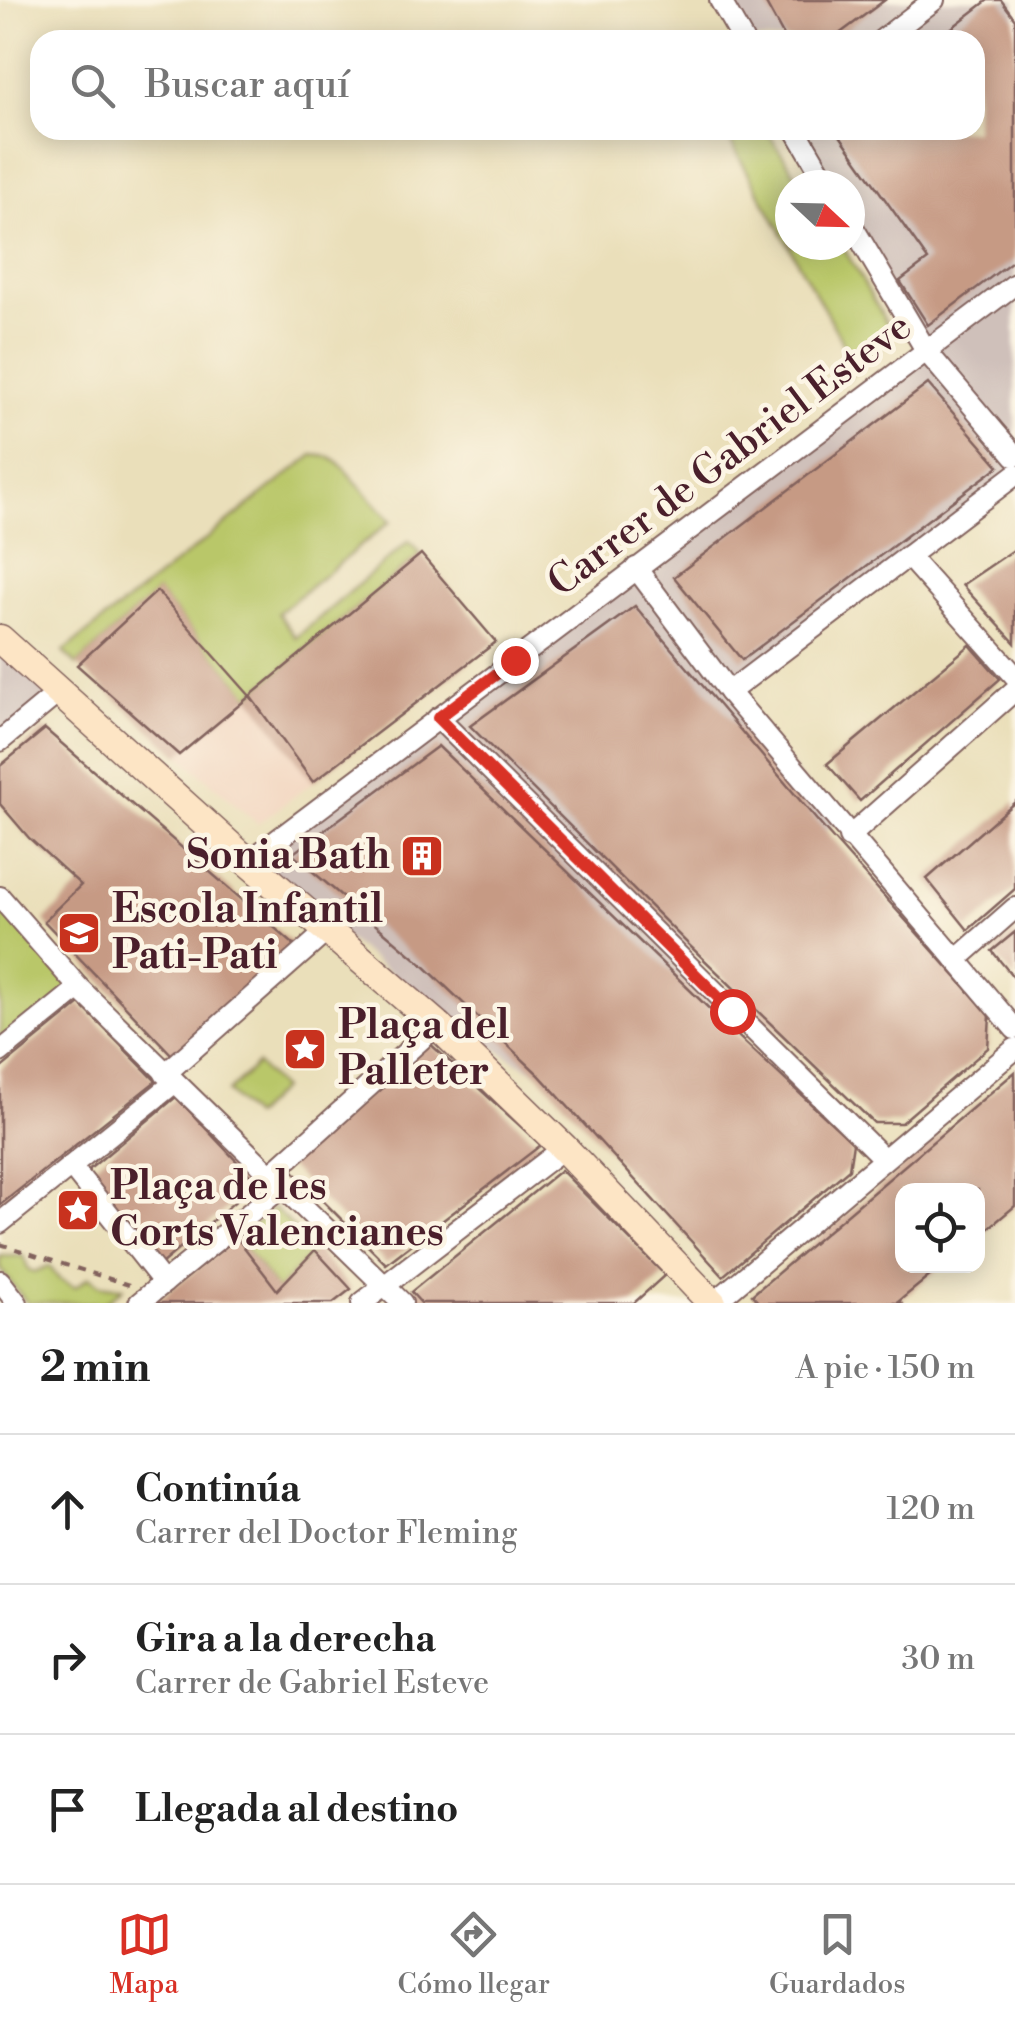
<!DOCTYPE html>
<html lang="es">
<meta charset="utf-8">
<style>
:root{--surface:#fff;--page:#f6f6f6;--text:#222;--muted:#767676;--line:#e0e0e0;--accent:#d93025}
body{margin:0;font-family:"Libre Bodoni",serif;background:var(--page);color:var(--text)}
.controls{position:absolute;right:30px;bottom:30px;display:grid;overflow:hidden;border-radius:20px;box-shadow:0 5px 25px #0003}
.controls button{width:90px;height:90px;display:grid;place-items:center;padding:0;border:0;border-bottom:2px solid var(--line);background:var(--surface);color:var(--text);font:50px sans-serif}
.compass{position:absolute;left:775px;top:170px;width:90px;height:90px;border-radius:50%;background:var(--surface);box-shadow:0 5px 25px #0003;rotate:112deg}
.stop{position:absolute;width:30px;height:30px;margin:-22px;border:8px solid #d93025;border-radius:50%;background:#fff}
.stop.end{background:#d93025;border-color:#fff;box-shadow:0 2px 10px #0008}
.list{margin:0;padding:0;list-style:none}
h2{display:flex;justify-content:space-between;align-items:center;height:130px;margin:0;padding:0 40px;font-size:42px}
h2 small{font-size:32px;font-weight:400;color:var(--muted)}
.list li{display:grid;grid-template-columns:65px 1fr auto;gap:30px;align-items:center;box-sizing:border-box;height:150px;padding:0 40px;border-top:2px solid var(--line)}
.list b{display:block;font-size:38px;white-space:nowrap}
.list p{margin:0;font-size:32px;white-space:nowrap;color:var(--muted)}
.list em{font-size:32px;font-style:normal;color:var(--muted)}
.icon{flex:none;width:55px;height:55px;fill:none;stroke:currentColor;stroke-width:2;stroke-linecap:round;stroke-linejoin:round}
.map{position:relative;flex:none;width:1015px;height:1303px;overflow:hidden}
.search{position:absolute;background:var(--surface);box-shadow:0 5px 25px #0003;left:30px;right:30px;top:30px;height:110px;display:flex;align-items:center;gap:25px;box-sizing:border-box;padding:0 35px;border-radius:30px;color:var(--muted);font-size:38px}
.sheet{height:580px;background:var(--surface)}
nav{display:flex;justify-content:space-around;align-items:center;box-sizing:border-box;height:140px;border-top:2px solid var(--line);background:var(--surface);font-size:28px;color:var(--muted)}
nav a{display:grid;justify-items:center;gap:5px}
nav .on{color:var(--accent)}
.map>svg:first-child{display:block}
.built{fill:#f2d4be}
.industrial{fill:#cfc0ba}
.green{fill:#b9c769;stroke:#82734a;stroke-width:2.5}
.building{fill:#c69a84}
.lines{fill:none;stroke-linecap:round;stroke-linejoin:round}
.street-casing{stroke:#82625d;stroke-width:24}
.secondary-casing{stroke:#82625d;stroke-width:31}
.path{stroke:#82625d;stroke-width:4;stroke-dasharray:8 8;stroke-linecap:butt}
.street{stroke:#fff;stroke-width:20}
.secondary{stroke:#fde5c5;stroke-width:28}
.route{stroke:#d93025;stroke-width:12}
.labels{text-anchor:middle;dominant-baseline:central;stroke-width:9;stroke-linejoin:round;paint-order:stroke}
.street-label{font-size:40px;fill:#4a1f2b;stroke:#fcf5e5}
.poi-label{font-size:40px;font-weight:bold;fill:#4a1f2b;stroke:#fcf5e5;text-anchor:start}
</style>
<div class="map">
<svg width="1015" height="1303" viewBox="0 0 1015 1303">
<rect width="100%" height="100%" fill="#fcf5e5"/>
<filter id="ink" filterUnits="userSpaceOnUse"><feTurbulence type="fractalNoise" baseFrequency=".01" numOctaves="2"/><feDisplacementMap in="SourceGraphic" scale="20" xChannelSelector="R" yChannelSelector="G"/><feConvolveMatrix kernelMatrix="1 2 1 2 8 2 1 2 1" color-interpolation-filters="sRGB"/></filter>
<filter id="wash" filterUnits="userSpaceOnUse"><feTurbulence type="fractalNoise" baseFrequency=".0048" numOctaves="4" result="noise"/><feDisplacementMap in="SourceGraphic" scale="40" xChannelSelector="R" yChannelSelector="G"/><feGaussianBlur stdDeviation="2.25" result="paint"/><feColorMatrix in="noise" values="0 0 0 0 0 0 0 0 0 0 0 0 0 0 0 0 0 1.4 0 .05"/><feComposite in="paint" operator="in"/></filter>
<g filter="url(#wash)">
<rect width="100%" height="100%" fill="#eadfba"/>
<path class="built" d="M 421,554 L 496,642 L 258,824 L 179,755 Z"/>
<g class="industrial">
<path d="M 728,0 L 1015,0 L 1015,475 L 730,692 L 837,822 L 678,955 L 732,1011 L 648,1085 L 538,1074 L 458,1026 L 248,862 L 926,352 L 850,222 L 850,185 L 828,185 L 796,130 L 975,130 L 975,40 L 748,40 Z"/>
<path d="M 0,640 L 58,693 L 0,741 Z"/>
</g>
<g class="green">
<path d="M 724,130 L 766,130 L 803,185 L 790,185 L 790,245 L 842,245 L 890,329 L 881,347 L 847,379 L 851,357 Z"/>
<path d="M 313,455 L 330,457 L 337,461 L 391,521 L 278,613 L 296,638 L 409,541 L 421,554 L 250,696 L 157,592 L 77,665 L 63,652 Z"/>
<path d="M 0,897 L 79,988 L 0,1048 Z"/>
<path d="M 257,1064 L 281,1089 L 252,1117 L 228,1092 Z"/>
<path d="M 274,1208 L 315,1250 L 277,1290 L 237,1238 Z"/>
<path d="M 0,1256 L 23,1256 L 29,1270 L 34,1272 L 49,1266 L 59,1279 L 75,1287 L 89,1277 L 100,1285 L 123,1288 L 105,1303 L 27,1303 L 0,1269 Z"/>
</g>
<g id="blocks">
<g class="building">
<path d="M 764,0 L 885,0 L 831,40 L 786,40 Z"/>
<path d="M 988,0 L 1001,0 L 1015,19 L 1015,259 L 928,325 L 900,281 L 928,260 L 836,130 L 975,130 L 975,40 L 936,40 Z"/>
<path d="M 928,384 L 999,466 L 742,660 L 674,577 Z"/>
<path d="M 1015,549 L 1015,643 L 962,585 Z"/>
<path d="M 421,554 L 496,642 L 313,782 L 250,696 Z"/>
<path d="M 157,591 L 250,696 L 179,755 L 77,665 Z"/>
<path d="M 635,606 L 826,831 L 990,1015 L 988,1048 L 901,1123 L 874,1123 L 689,945 L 470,726 Z"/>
<path d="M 970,645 L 1000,679 L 860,801 L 827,764 Z"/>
<path d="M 45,729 L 299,949 L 173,1056 L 44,921 L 81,885 L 29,838 L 0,804 L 0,766 Z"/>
<path d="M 438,746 L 724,1023 L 853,1143 L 849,1169 L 723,1276 L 538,1074 L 422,964 L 292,854 Z"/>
<path d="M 1015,802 L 1015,889 L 968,930 L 927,879 Z"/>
<path d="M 1015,932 L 1015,979 L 992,951 Z"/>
<path d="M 80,1004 L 156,1081 L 0,1205 L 0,1069 Z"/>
<path d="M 427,1041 L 541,1145 L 386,1264 L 286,1164 Z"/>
<path d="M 1015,1072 L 1015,1206 L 978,1237 L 978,1190 L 902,1190 L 902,1266 L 942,1266 L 899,1301 L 901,1303 L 759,1303 L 752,1295 Z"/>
<path d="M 176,1097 L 257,1183 L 161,1264 L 86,1172 Z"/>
<path d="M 561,1170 L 665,1275 L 634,1303 L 421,1303 L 411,1292 Z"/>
<path d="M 237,1238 L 277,1290 L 315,1250 L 351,1289 L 333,1303 L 154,1303 Z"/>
</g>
</g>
</g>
<g filter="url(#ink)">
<use href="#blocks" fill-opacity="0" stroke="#82625d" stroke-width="2.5"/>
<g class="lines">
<g class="street-casing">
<g id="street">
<path d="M 720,0 L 743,40"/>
<path d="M 882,40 L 934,0"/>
<path d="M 796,130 L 828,185"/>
<path d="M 850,222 L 927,352 L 1015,456"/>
<path d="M 908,556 L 1015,676"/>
<path d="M 636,568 L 729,692 L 1015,1029"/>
<path d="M 729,692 L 1015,475"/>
<path d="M 438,718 L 884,1159"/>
<path d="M 0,741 L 58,693"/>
<path d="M 849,837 L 1015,690"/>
<path d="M 248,862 L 1015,284"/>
<path d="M 0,897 L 79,988 L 402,1303"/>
<path d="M 956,960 L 1015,908"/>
<path d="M 0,1052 L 79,988"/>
<path d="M 165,1074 L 327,931"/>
<path d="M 71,1166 L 164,1283"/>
<path d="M 270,1175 L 437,1025"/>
<path d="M 0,1223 L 174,1083"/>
<path d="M 0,1281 L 17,1303"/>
<path d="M 139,1303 L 282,1187"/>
<path d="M 362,1303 L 564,1148"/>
<path d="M 714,1303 L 1015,1049"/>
</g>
</g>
<g class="secondary-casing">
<path id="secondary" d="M 0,639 L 248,862 L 437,1025 L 564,1148 L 712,1303"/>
</g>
<path class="path" d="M 0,1244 L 129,1285"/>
<use href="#street" class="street"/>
<use href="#secondary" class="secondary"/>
</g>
</g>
<g class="lines" filter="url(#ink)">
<path class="route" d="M 515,660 L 438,718 L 732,1011"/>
</g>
<defs>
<g id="building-square" transform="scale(2.25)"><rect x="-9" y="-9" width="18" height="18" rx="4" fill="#c8321e" stroke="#fcf5e5"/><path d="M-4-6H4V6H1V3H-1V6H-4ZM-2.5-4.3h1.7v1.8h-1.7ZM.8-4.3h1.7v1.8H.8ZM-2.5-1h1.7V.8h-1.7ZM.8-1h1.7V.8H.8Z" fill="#fff"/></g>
<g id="school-square" transform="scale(2.25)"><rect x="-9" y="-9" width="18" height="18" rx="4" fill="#c8321e" stroke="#fcf5e5"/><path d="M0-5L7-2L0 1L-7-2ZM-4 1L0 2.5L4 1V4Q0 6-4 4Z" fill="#fff"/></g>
<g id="sight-square" transform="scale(2.25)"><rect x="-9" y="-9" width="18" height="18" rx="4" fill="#c8321e" stroke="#fcf5e5"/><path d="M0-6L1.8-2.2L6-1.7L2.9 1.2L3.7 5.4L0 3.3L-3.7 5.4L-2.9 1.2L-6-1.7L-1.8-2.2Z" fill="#fff"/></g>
</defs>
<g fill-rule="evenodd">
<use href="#building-square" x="422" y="856"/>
<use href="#school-square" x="79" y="933"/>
<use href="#sight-square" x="305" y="1049"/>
<use href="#sight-square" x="78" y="1210"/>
</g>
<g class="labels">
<g class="street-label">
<text transform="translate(730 455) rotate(-37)">Carrer de Gabriel Esteve</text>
</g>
<g class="poi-label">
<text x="390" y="856" text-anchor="end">Sonia Bath</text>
<text x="112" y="910">Escola Infantil<tspan x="112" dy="46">Pati-Pati</tspan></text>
<text x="338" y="1026">Plaça del<tspan x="338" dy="46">Palleter</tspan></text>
<text x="110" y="1187">Plaça de les<tspan x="110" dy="46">Corts Valencianes</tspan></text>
</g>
</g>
</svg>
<div class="controls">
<button><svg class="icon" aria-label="locate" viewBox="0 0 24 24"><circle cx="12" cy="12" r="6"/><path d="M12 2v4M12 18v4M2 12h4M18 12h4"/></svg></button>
</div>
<svg class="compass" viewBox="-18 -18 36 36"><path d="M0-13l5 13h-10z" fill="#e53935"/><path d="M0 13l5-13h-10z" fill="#767676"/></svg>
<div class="stop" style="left:732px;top:1011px"></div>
<div class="stop end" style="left:515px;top:660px"></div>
<div class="search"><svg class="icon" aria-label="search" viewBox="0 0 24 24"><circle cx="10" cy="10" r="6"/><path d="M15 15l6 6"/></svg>Buscar aquí</div>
</div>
<section class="sheet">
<h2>2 min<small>A pie · 150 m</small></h2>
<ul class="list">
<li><svg class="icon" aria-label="ahead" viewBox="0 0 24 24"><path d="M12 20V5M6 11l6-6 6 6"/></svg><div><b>Continúa</b><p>Carrer del Doctor Fleming</p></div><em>120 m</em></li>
<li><svg class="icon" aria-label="right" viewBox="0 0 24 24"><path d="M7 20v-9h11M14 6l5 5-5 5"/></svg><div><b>Gira a la derecha</b><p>Carrer de Gabriel Esteve</p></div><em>30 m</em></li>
<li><svg class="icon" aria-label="arrive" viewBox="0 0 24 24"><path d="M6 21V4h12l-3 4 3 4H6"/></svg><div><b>Llegada al destino</b></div></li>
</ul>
</section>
<nav>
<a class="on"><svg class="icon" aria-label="map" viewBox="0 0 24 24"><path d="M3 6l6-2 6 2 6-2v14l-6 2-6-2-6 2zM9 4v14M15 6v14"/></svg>Mapa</a>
<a><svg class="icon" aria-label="directions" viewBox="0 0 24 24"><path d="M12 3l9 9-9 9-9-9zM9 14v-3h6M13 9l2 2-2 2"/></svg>Cómo llegar</a>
<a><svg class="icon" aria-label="saved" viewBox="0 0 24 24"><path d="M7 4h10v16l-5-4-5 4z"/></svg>Guardados</a>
</nav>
